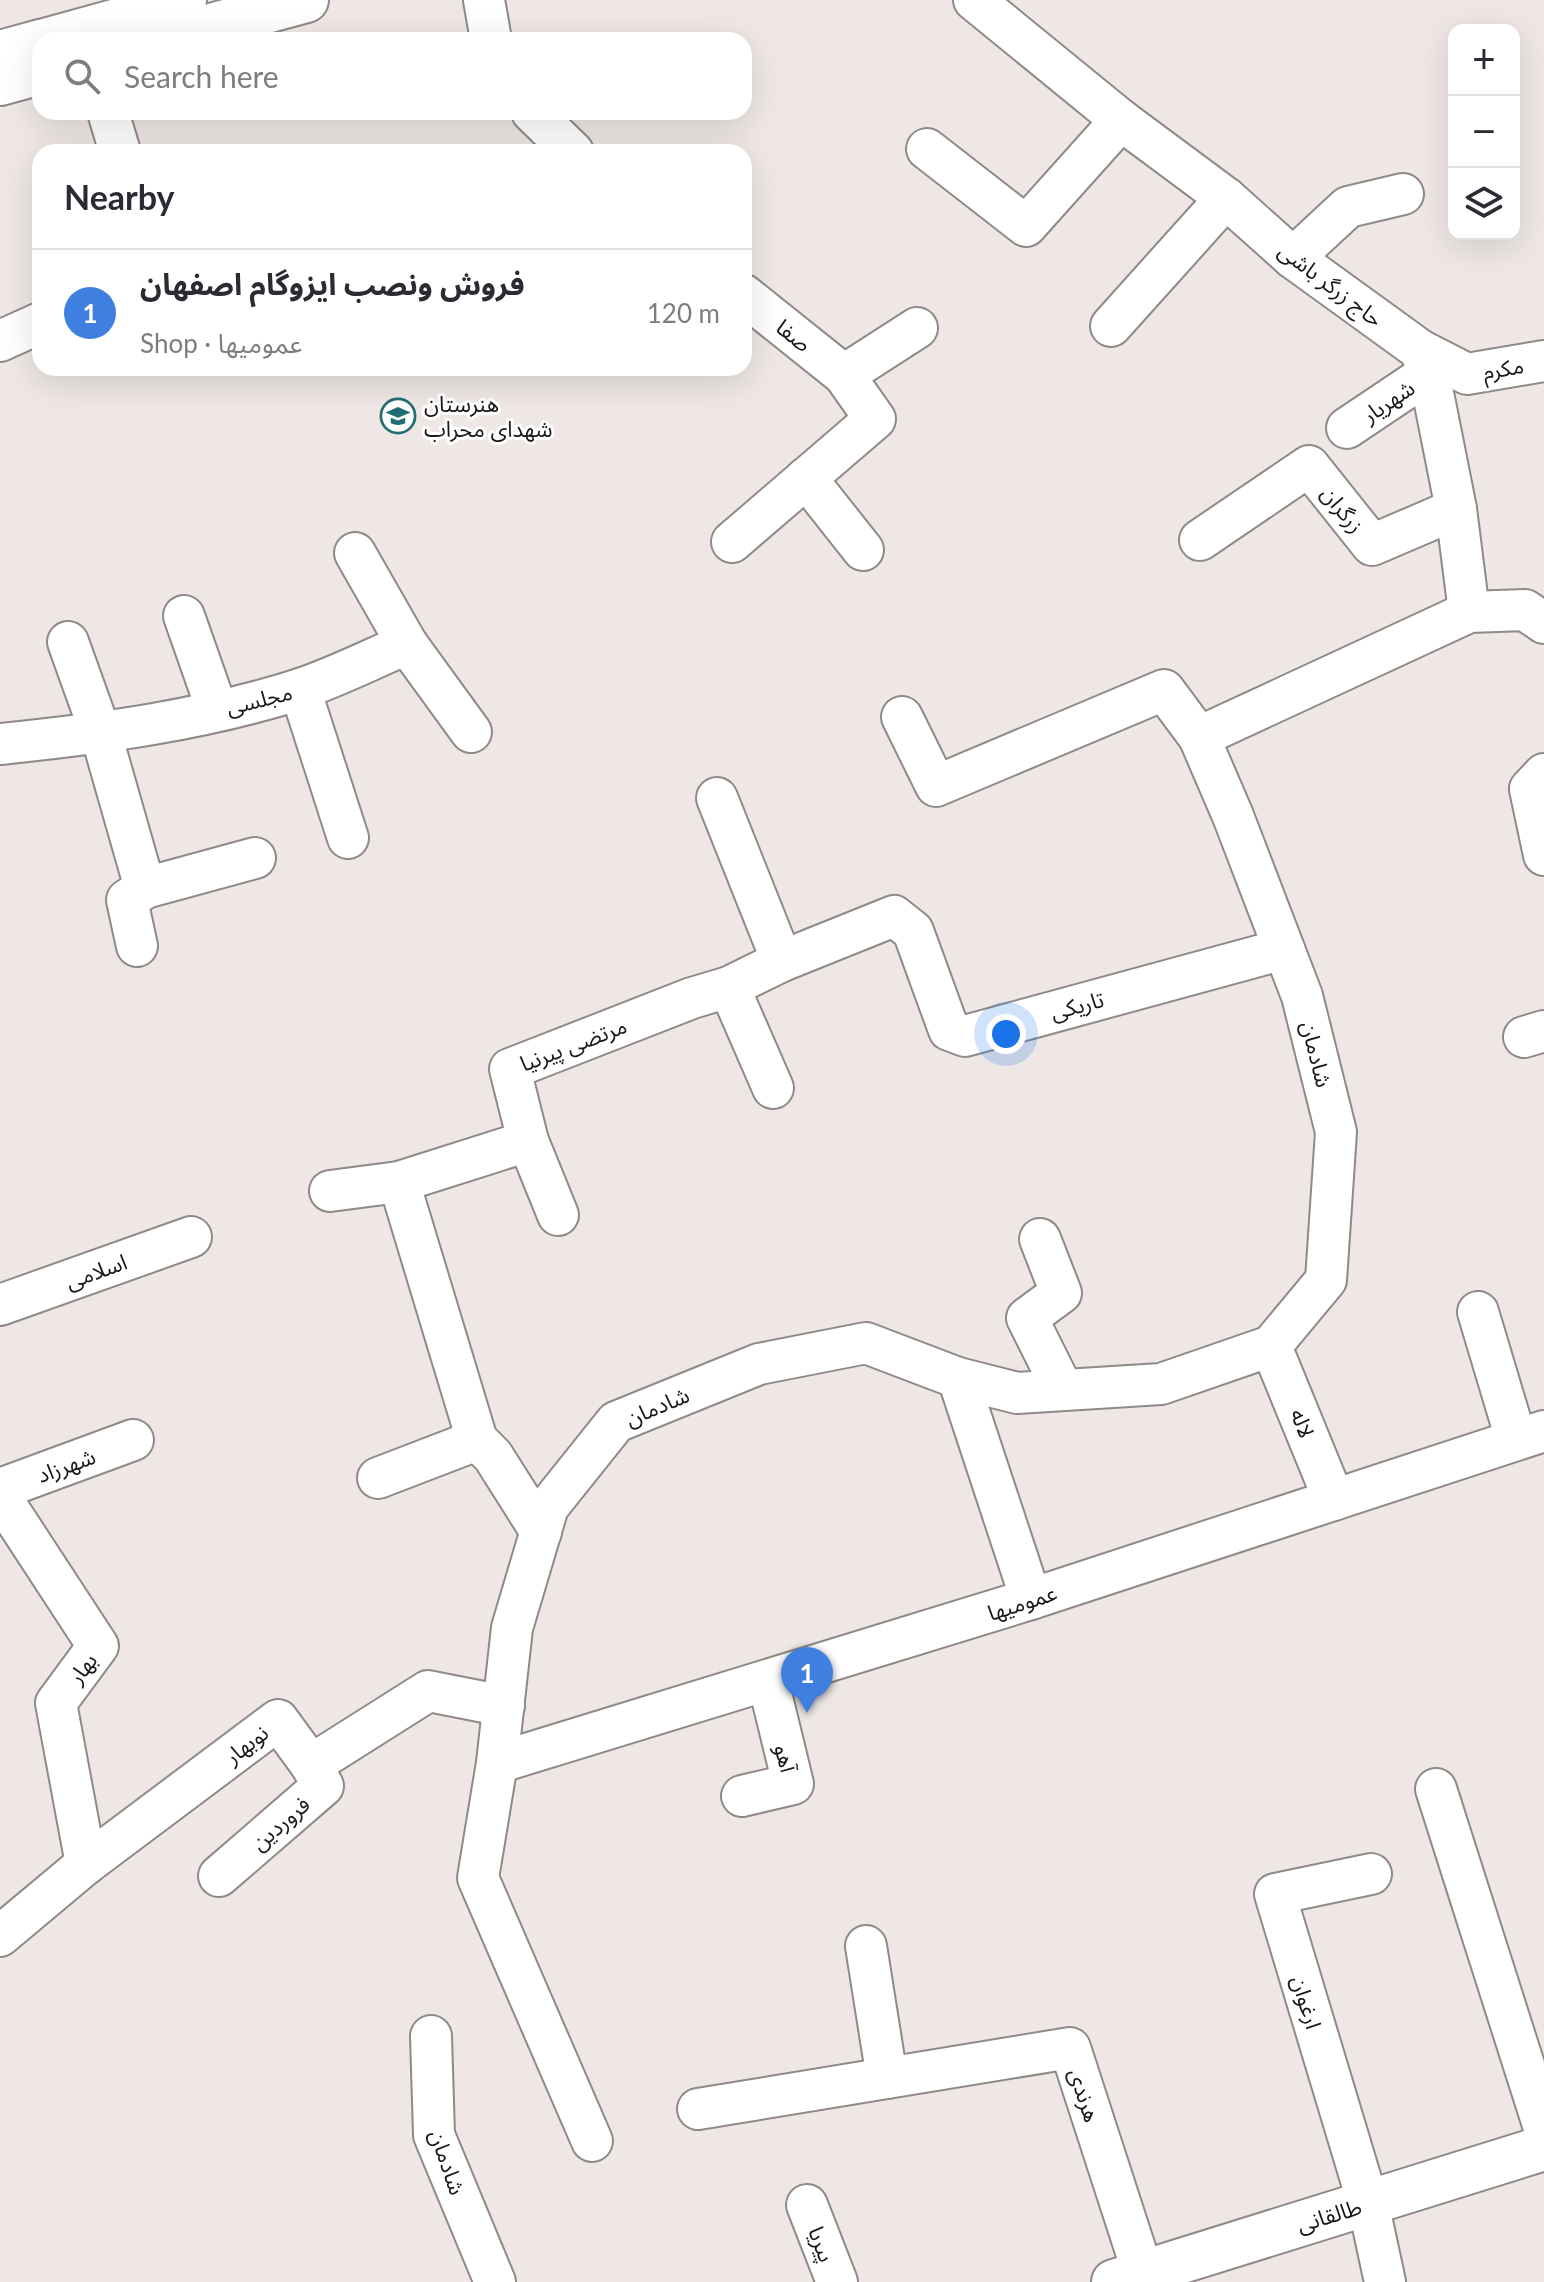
<!DOCTYPE html>
<meta charset="utf-8">
<style>
:root{--surface:#fff;--page:#f2f2f3;--text:#2b2b33;--muted:#7c7c81;--line:#e1e1e2;--accent:#0f766e}
body{margin:0;font-family:Lato,"Noto Sans Arabic",sans-serif;background:var(--page);color:var(--text)}
.controls{position:absolute;right:24px;top:24px;display:grid;overflow:hidden;border-radius:16px;box-shadow:0 8px 32px #0002}
.controls button{width:72px;height:72px;display:grid;place-items:center;padding:0;border:0;border-bottom:2px solid var(--line);background:var(--surface);color:var(--text);font:40px sans-serif}
.you{position:absolute;left:1006px;top:1034px;width:28px;height:28px;margin:-20px;border:6px solid #fff;border-radius:50%;background:#1a73e8;box-shadow:0 0 0 12px #1a73e833}
.badge{display:grid;place-items:center;width:52px;height:52px;border-radius:50%;background:var(--accent);color:#fff;font-size:26px;font-weight:700}
.pin{position:absolute;translate:-50% -66px;filter:drop-shadow(0 2px 4px #0008)}
.pin::after{content:'';position:absolute;top:42px;width:28px;height:24px;background:inherit;clip-path:polygon(0 0,100% 0,50% 100%)}
.list{margin:0;padding:0;list-style:none}
h2{display:flex;justify-content:space-between;align-items:center;height:104px;margin:0;padding:0 32px;font-size:34px}
h2 small{font-size:26px;font-weight:400;color:var(--muted)}
.list li{display:grid;grid-template-columns:52px 1fr auto;gap:24px;align-items:center;box-sizing:border-box;height:128px;padding:0 32px;border-top:2px solid var(--line)}
.list b{display:block;font-size:30px;white-space:nowrap}
.list p{margin:0;font-size:26px;white-space:nowrap;color:var(--muted)}
.list em{font-size:26px;font-style:normal;color:var(--muted)}
.icon{flex:none;width:44px;height:44px;fill:none;stroke:currentColor;stroke-width:2;stroke-linecap:round;stroke-linejoin:round}
.map{position:relative;flex:none;width:1544px;height:2282px;overflow:hidden}
.search{position:absolute;background:var(--surface);box-shadow:0 8px 32px #0002;left:32px;top:32px;width:720px;height:88px;display:flex;align-items:center;gap:20px;box-sizing:border-box;padding:0 28px;border-radius:24px;color:var(--muted);font-size:30px}
.panel{position:absolute;background:var(--surface);box-shadow:0 8px 32px #0002;left:32px;top:144px;width:720px;height:232px;border-radius:24px}
.map>svg:first-child{display:block}
.lines{fill:none;stroke-linecap:round;stroke-linejoin:round}
.minor-casing{stroke:#8f8987;stroke-width:44}
.major-casing{stroke:#8f8987;stroke-width:48}
.minor{stroke:#fff;stroke-width:40}
.major{stroke:#fff;stroke-width:44}
.labels{text-anchor:middle;dominant-baseline:central;stroke-width:6;stroke-linejoin:round;paint-order:stroke}
.street-label{font-size:22px;fill:#1a1817;stroke:#fff}
.poi-label{font-size:22px;fill:#1a1817;stroke:#fff;text-anchor:start}
</style>
<div class="map">
<svg width="1544" height="2282" viewBox="0 0 1544 2282">
<rect width="100%" height="100%" fill="#eee7e5"/>
<g class="lines">
<g class="minor-casing">
<g id="minor">
<path d="M 484,0 L 491,40"/>
<path d="M 974,0 L 1121,120 L 1226,198 L 1293,258 L 1420,350 L 1429,373 L 1456,509 L 1469,612"/>
<path d="M 41,40 L 186,0"/>
<path d="M 0,51 L 40,40"/>
<path d="M 108,112 L 120,152"/>
<path d="M 532,112 L 573,152"/>
<path d="M 927,149 L 1026,226 L 1121,120"/>
<path d="M 1293,258 L 1348,207 L 1403,194"/>
<path d="M 744,295 L 844,375"/>
<path d="M 1111,326 L 1226,198"/>
<path d="M 0,341 L 40,323"/>
<path d="M 1420,350 L 1467,374 L 1544,361"/>
<path d="M 1347,428 L 1429,373"/>
<path d="M 806,478 L 863,550"/>
<path d="M 1200,540 L 1309,466 L 1372,545 L 1456,509"/>
<path d="M 732,542 L 875,419 L 844,375 L 917,328"/>
<path d="M 184,616 L 217,710"/>
<path d="M 68,642 L 101,734 L 145,888 L 127,900 L 137,946"/>
<path d="M 407,644 L 471,732"/>
<path d="M 300,689 L 348,838"/>
<path d="M 1199,737 L 1469,612 L 1525,610 L 1544,623"/>
<path d="M 0,744 C 99,734 204,720 300,689 C 336,677 371,659 407,644 L 355,553"/>
<path d="M 1544,774 L 1530,789 L 1544,855"/>
<path d="M 717,798 L 782,961"/>
<path d="M 145,888 L 255,858"/>
<path d="M 729,987 L 773,1088"/>
<path d="M 1524,1037 L 1544,1031"/>
<path d="M 528,1141 L 558,1215"/>
<path d="M 399,1182 L 477,1440 L 493,1456 L 541,1532"/>
<path d="M 330,1191 L 399,1182 L 528,1141 L 510,1069 L 692,998 L 729,987 L 782,961 L 894,916 L 913,931 L 949,1030 L 965,1036 L 1284,949"/>
<path d="M 1040,1239 L 1061,1293 L 1027,1318 L 1063,1390"/>
<path d="M 0,1305 L 191,1237"/>
<path d="M 1478,1312 L 1516,1439"/>
<path d="M 1271,1346 L 1334,1500"/>
<path d="M 958,1378 L 1031,1599"/>
<path d="M 378,1478 L 477,1440"/>
<path d="M 0,1489 L 133,1440"/>
<path d="M 0,1496 L 98,1646 L 56,1703 L 86,1864"/>
<path d="M 497,1763 L 1031,1599 L 1544,1431"/>
<path d="M 1436,1789 L 1544,2128"/>
<path d="M 742,1796 L 793,1784 L 768,1681"/>
<path d="M 1371,1874 L 1275,1894 L 1368,2203 L 1385,2282"/>
<path d="M 219,1876 L 323,1786 L 311,1765"/>
<path d="M 0,1936 L 86,1864 L 278,1720 L 311,1765 L 428,1691 L 504,1706"/>
<path d="M 866,1946 L 887,2078"/>
<path d="M 431,2036 L 434,2135 L 495,2282"/>
<path d="M 698,2109 L 1070,2048 L 1143,2273"/>
<path d="M 592,2141 L 478,1878 L 497,1763 L 512,1628 L 548,1507 L 616,1422 L 759,1364 L 866,1343 L 958,1378 L 1017,1393 L 1161,1384 L 1271,1346 L 1326,1280 L 1336,1132 L 1302,996 L 1233,816 L 1199,737 L 1164,690 L 936,786 L 902,717"/>
<path d="M 807,2205 L 837,2282"/>
</g>
</g>
<g class="major-casing">
<g id="major">
<path d="M 160,40 L 306,0"/>
<path d="M 0,83 L 40,72"/>
<path d="M 1114,2282 L 1544,2148"/>
</g>
</g>
<use href="#minor" class="minor"/>
<use href="#major" class="major"/>
</g>
<defs>
<g id="school-ring" transform="scale(1.8)"><circle r="9.5" fill="#fff" stroke="#226d71" stroke-width="1.5"/><path d="M0-5L7-2L0 1L-7-2ZM-4 1L0 2.5L4 1V4Q0 6-4 4Z" fill="#226d71"/></g>
</defs>
<g fill-rule="evenodd">
<use href="#school-ring" x="398" y="416"/>
</g>
<g class="labels">
<g class="street-label">
<text transform="translate(1331 284) rotate(37)">حاج زرگر باشی</text>
<text transform="translate(794 335) rotate(38)">صفا</text>
<text transform="translate(1503 368) rotate(-10)">مکرم</text>
<text transform="translate(1388 401) rotate(-34)">شهریار</text>
<text transform="translate(1343 509) rotate(51)">زرگران</text>
<text transform="translate(259 699) rotate(-14)">مجلسی</text>
<text transform="translate(1077 1005) rotate(-15)">تاریکی</text>
<text transform="translate(573 1044) rotate(-21)">مرتضی پیرنیا</text>
<text transform="translate(1317 1054) rotate(76)">شادمان</text>
<text transform="translate(96 1271) rotate(-20)">اسلامی</text>
<text transform="translate(657 1406) rotate(-23)">شادمان</text>
<text transform="translate(1303 1423) rotate(68)">لاله</text>
<text transform="translate(66 1465) rotate(-20)">شهرزاد</text>
<text transform="translate(1022 1602) rotate(-18)">عمومیها</text>
<text transform="translate(82 1668) rotate(-53)">بهار</text>
<text transform="translate(246 1744) rotate(-38)">نوبهار</text>
<text transform="translate(786 1758) rotate(76)">آهو</text>
<text transform="translate(280 1823) rotate(-41)">فروردین</text>
<text transform="translate(1307 2002) rotate(73)">ارغوان</text>
<text transform="translate(1085 2095) rotate(72)">هرندی</text>
<text transform="translate(448 2162) rotate(71)">شادمان</text>
<text transform="translate(1329 2215) rotate(-17)">طالقانی</text>
<text transform="translate(822 2244) rotate(69)">پیریا</text>
</g>
<g class="poi-label">
<text x="424" y="403">هنرستان<tspan x="424" dy="25">شهدای محراب</tspan></text>
</g>
</g>
</svg>
<div class="controls">
<button>+</button>
<button>−</button>
<button><svg class="icon" aria-label="layers" viewBox="0 0 24 24"><path d="M12 4l9 5-9 5-9-5zM3 14l9 5 9-5"/></svg></button>
</div>
<div class="you"></div>
<div class="pin badge" style="left:807px;top:1713px;background:#3f7fe0">1</div>
<div class="search"><svg class="icon" aria-label="search" viewBox="0 0 24 24"><circle cx="10" cy="10" r="6"/><path d="M15 15l6 6"/></svg>Search here</div>
<section class="panel">
<h2>Nearby<small></small></h2>
<ul class="list">
<li><span class="badge" style="background:#3f7fe0">1</span><div><b>فروش ونصب ایزوگام اصفهان</b><p>Shop · عمومیها</p></div><em>120 m</em></li>
</ul>
</section>
</div>
